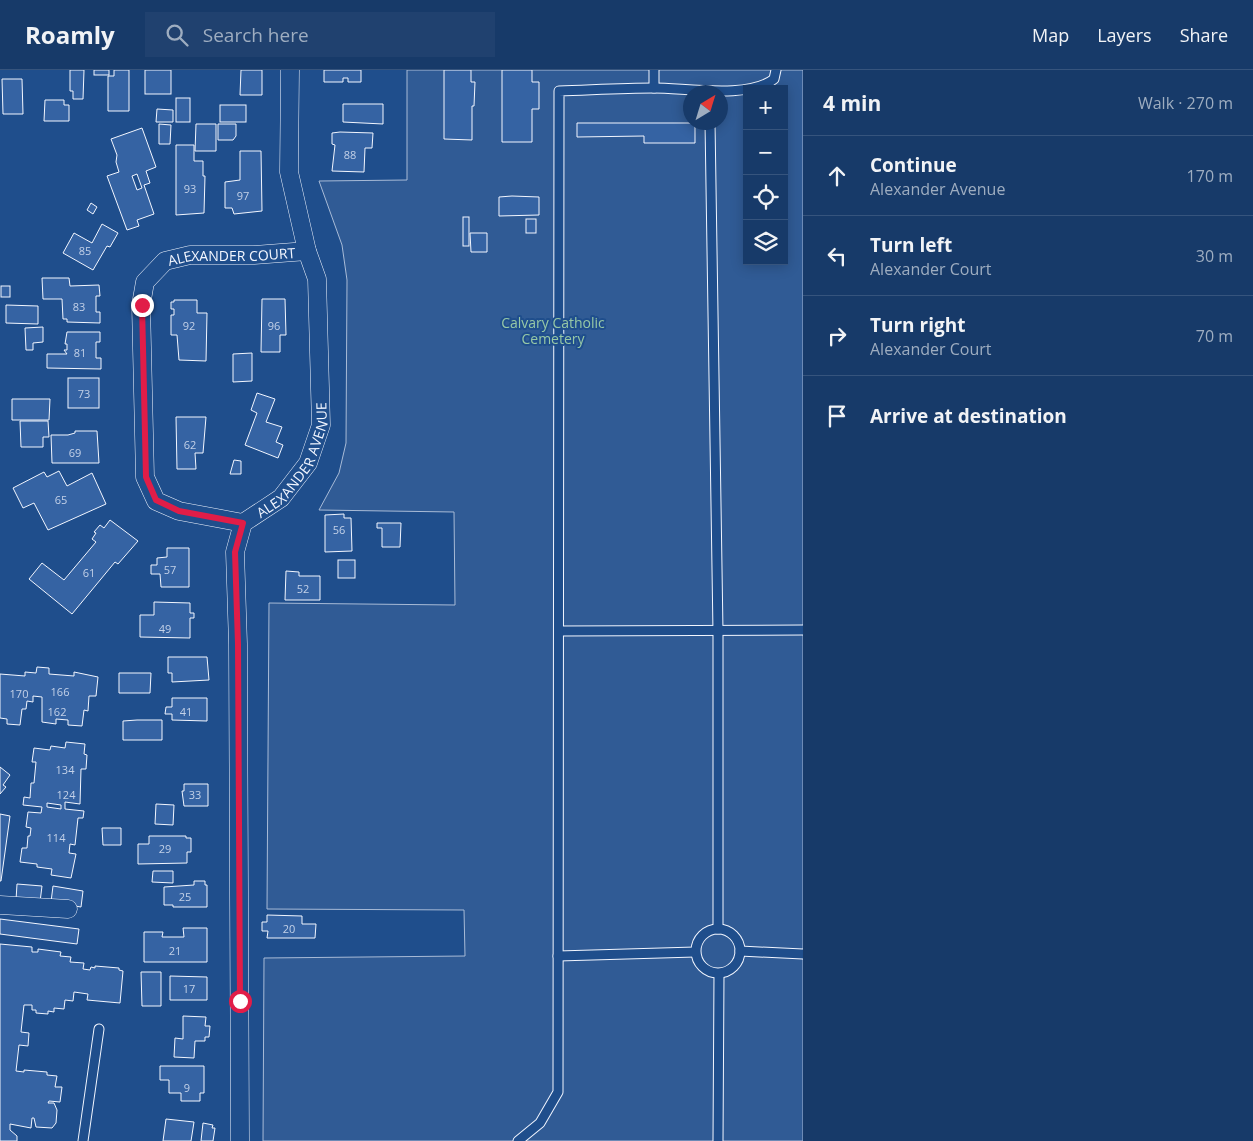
<!DOCTYPE html>
<meta charset="utf-8">
<style>
:root{--surface:#173a69;--page:#20416f;--text:#f1f3f6;--muted:#9eadc0;--line:#36547d}
body{margin:0;font-family:"Open Sans",sans-serif;background:var(--page);color:var(--text)}
.controls{position:absolute;right:15px;top:15px;display:grid;overflow:hidden;border-radius:0px;box-shadow:0 2px 12px #0003}
.controls button{width:45px;height:45px;display:grid;place-items:center;padding:0;border:0;border-bottom:1px solid var(--line);background:var(--surface);color:var(--text);font:25px sans-serif}
.compass{position:absolute;left:683px;top:15px;width:45px;height:45px;border-radius:50%;background:var(--surface);box-shadow:0 2px 12px #0003;rotate:38deg}
.stop{position:absolute;width:15px;height:15px;margin:-11px;border:4px solid #e11d48;border-radius:50%;background:#fff}
.stop.end{background:#e11d48;border-color:#fff;box-shadow:0 1px 5px #0008}
.list{margin:0;padding:0;list-style:none}
h2{display:flex;justify-content:space-between;align-items:center;height:65px;margin:0;padding:0 20px;font-size:21px}
h2 small{font-size:16px;font-weight:400;color:var(--muted)}
.list li{display:grid;grid-template-columns:32px 1fr auto;gap:15px;align-items:center;box-sizing:border-box;height:80px;padding:0 20px;border-top:1px solid var(--line)}
.list b{display:block;font-size:19px;white-space:nowrap}
.list p{margin:0;font-size:16px;white-space:nowrap;color:var(--muted)}
.list em{font-size:16px;font-style:normal;color:var(--muted)}
.icon{flex:none;width:28px;height:28px;fill:none;stroke:currentColor;stroke-width:2;stroke-linecap:round;stroke-linejoin:round}
.map{position:relative;flex:none;width:803px;height:1071px;overflow:hidden}
header{display:flex;align-items:center;gap:30px;box-sizing:border-box;height:70px;padding:0 25px;background:var(--surface);border-bottom:1px solid var(--line)}
header strong{font-size:24px}
nav{display:flex;gap:28px;margin-inline-start:auto;font-size:18px}
.search{width:350px;height:45px;background:var(--page);display:flex;align-items:center;gap:12px;box-sizing:border-box;padding:0 18px;border-radius:0px;color:var(--muted);font-size:19px}
main{display:flex}
aside{flex:1;background:var(--surface)}
.map>svg:first-child{display:block}
.built{fill:#305b95;stroke:#a8bbd7;fill-rule:evenodd}
.building{fill:#3563a3;stroke:#f2f6ff;fill-rule:evenodd}
.lines{fill:none;stroke-linecap:round;stroke-linejoin:round}
.service-casing{stroke:#f2f6ff;stroke-width:11}
.minor-casing{stroke:#f2f6ff;stroke-width:19}
.service{stroke:#1f4e8c;stroke-width:9}
.minor{stroke:#1f4e8c;stroke-width:18}
.route{stroke:#e11d48;stroke-width:6}
.labels{text-anchor:middle;dominant-baseline:central;stroke-width:4;stroke-linejoin:round;paint-order:stroke}
.number-label{font-size:11px;fill:#c3d1e8}
.street-label{font-size:14px;fill:#f2f6ff;stroke:#1f4e8c}
.park-label{font-size:14px;fill:#97c8a6;stroke:#1f4e8c}
</style>
<header>
<strong>Roamly</strong>
<div class="search"><svg class="icon" aria-label="search" viewBox="0 0 24 24"><circle cx="10" cy="10" r="6"/><path d="M15 15l6 6"/></svg>Search here</div>
<nav><a>Map</a><a>Layers</a><a>Share</a></nav>
</header>
<main>
<div class="map">
<svg width="803" height="1071" viewBox="0 0 803 1071">
<rect width="100%" height="100%" fill="#1f4e8c"/>
<path class="built" d="M 407,0 L 803,0 L 803,1071 L 263,1071 L 264,888 L 465,886 L 464,840 L 267,839 L 269,533 L 455,535 L 454,442 L 319,440 L 339,403 L 346,373 L 347,210 L 342,175 L 319,111 L 407,110 ZM 747,19 L 784,19 L 784,191 L 747,191 ZM 690,22 L 720,22 L 720,52 L 690,52 Z"/>
<g class="building">
<path d="M 70,0 L 84,0 L 83,29 L 73,29 L 73,21 L 70,21 Z"/>
<rect x="94" y="0" width="15" height="5"/>
<path d="M 114,0 L 129,0 L 129,41 L 108,41 L 108,6 L 114,6 Z"/>
<rect x="145" y="0" width="26" height="24"/>
<path d="M 241,0 L 262,0 L 262,25 L 240,25 Z"/>
<path d="M 324,0 L 361,0 L 361,12 L 348,12 L 348,8 L 343,8 L 343,12 L 324,12 Z"/>
<path d="M 444,0 L 471,0 L 471,12 L 475,12 L 474,36 L 472,36 L 472,70 L 444,69 Z"/>
<path d="M 502,0 L 532,0 L 532,12 L 539,12 L 539,39 L 532,39 L 532,72 L 502,72 Z"/>
<path d="M 2,9 L 22,9 L 23,44 L 3,44 Z"/>
<rect x="176" y="28" width="14" height="24"/>
<path d="M 45,30 L 64,30 L 64,35 L 69,35 L 69,51 L 44,51 Z"/>
<path d="M 343,34 L 383,34 L 383,54 L 343,52 Z"/>
<rect x="220" y="35" width="26" height="17"/>
<path d="M 157,39 L 173,40 L 173,52 L 156,52 Z"/>
<path d="M 577,53 L 695,53 L 695,73 L 644,73 L 644,66 L 577,67 Z"/>
<path d="M 159,54 L 171,55 L 170,74 L 159,74 Z"/>
<path d="M 196,54 L 216,54 L 216,81 L 195,81 Z"/>
<path d="M 218,54 L 236,54 L 236,66 L 233,70 L 218,70 Z"/>
<path d="M 142,58 L 156,97 L 146,101 L 150,113 L 144,115 L 154,144 L 137,150 L 139,156 L 127,160 L 107,106 L 119,102 L 116,92 L 117,85 L 111,69 ZM 137,104 L 142,118 L 137,120 L 132,106 Z"/>
<path d="M 340,62 L 373,63 L 372,78 L 365,78 L 364,102 L 332,101 L 335,75 L 332,74 L 332,63 Z"/>
<path d="M 176,75 L 194,75 L 194,91 L 203,91 L 203,106 L 205,106 L 204,143 L 176,145 Z"/>
<path d="M 240,81 L 261,81 L 262,141 L 234,144 L 232,138 L 225,138 L 225,112 L 240,110 Z"/>
<path d="M 512,126 L 539,127 L 539,145 L 499,146 L 499,127 Z"/>
<path d="M 91,133 L 97,137 L 93,144 L 87,140 Z"/>
<rect x="463" y="147" width="6" height="29"/>
<rect x="526" y="149" width="10" height="14"/>
<path d="M 102,154 L 118,163 L 110,177 L 107,176 L 93,200 L 63,183 L 74,163 L 92,173 Z"/>
<path d="M 470,163 L 487,163 L 487,182 L 471,182 Z"/>
<path d="M 42,208 L 69,208 L 70,216 L 99,215 L 100,226 L 96,226 L 96,242 L 100,242 L 100,253 L 67,252 L 67,249 L 63,249 L 62,229 L 43,229 Z"/>
<rect x="1" y="216" width="9" height="11"/>
<path d="M 262,229 L 285,229 L 286,265 L 280,265 L 280,282 L 261,282 Z"/>
<path d="M 174,230 L 197,230 L 197,243 L 207,243 L 206,291 L 179,290 L 177,265 L 171,265 L 171,245 L 174,245 L 174,239 L 171,239 L 171,232 L 174,232 Z"/>
<path d="M 6,235 L 38,236 L 38,254 L 6,253 Z"/>
<path d="M 43,257 L 43,272 L 33,273 L 33,280 L 26,280 L 25,258 Z"/>
<path d="M 67,262 L 100,262 L 100,272 L 96,272 L 96,288 L 101,288 L 101,299 L 47,298 L 47,284 L 67,284 L 64,280 L 67,280 L 67,274 L 65,274 Z"/>
<path d="M 252,283 L 252,311 L 233,312 L 233,284 Z"/>
<rect x="68" y="308" width="31" height="30"/>
<path d="M 257,323 L 275,329 L 266,352 L 282,357 L 276,372 L 283,375 L 278,388 L 245,375 L 257,343 L 251,340 Z"/>
<path d="M 12,329 L 50,329 L 49,350 L 12,350 Z"/>
<path d="M 176,347 L 206,347 L 203,383 L 195,383 L 196,399 L 177,399 Z"/>
<path d="M 20,351 L 48,351 L 49,367 L 43,367 L 43,377 L 21,377 Z"/>
<path d="M 75,361 L 97,361 L 99,393 L 52,393 L 51,365 L 68,365 L 75,363 Z"/>
<path d="M 234,390 L 241,391 L 241,404 L 230,404 Z"/>
<path d="M 59,401 L 67,416 L 92,403 L 106,434 L 48,460 L 34,433 L 23,438 L 13,418 L 44,402 L 47,407 Z"/>
<path d="M 344,444 L 344,448 L 351,448 L 352,481 L 325,482 L 325,445 Z"/>
<path d="M 110,450 L 138,471 L 118,494 L 115,492 L 72,544 L 29,509 L 42,493 L 64,510 L 96,472 L 92,469 L 96,463 L 94,462 L 100,455 L 104,458 Z"/>
<path d="M 377,453 L 401,453 L 400,477 L 382,477 L 382,458 L 377,458 Z"/>
<path d="M 167,478 L 189,478 L 189,517 L 161,517 L 160,504 L 151,504 L 151,495 L 157,495 L 157,488 L 167,487 Z"/>
<rect x="338" y="490" width="17" height="18"/>
<path d="M 286,501 L 299,502 L 299,506 L 320,506 L 320,530 L 285,530 Z"/>
<path d="M 154,532 L 190,533 L 190,543 L 194,543 L 194,548 L 190,548 L 190,568 L 140,567 L 140,545 L 154,545 Z"/>
<path d="M 168,587 L 207,587 L 209,610 L 172,612 L 172,603 L 168,603 Z"/>
<path d="M 37,597 L 49,598 L 49,604 L 74,606 L 74,602 L 98,607 L 96,626 L 89,626 L 88,641 L 84,640 L 82,656 L 68,655 L 68,650 L 56,649 L 56,654 L 42,652 L 42,627 L 33,626 L 33,632 L 27,631 L 26,639 L 22,639 L 20,655 L 7,654 L 7,649 L 0,648 L 0,604 L 25,606 L 25,602 L 36,603 Z"/>
<path d="M 119,603 L 151,603 L 150,623 L 119,623 Z"/>
<path d="M 172,628 L 207,628 L 207,651 L 172,650 L 172,644 L 165,644 L 166,637 L 172,637 Z"/>
<path d="M 137,650 L 162,650 L 162,670 L 123,670 L 123,651 Z"/>
<path d="M 66,672 L 85,674 L 84,684 L 87,685 L 86,699 L 81,699 L 80,734 L 65,732 L 65,739 L 84,741 L 83,748 L 78,748 L 75,775 L 70,774 L 69,783 L 76,784 L 71,808 L 51,805 L 52,799 L 37,797 L 37,794 L 20,792 L 22,778 L 27,778 L 28,766 L 30,766 L 31,758 L 26,757 L 28,742 L 41,743 L 42,737 L 23,735 L 24,727 L 30,728 L 31,713 L 34,713 L 36,692 L 32,692 L 34,678 L 50,680 L 51,676 L 65,678 ZM 47,733 L 61,735 L 61,739 L 47,737 Z"/>
<path d="M 0,697 L 10,705 L 3,715 L 6,717 L 0,724 Z"/>
<path d="M 184,714 L 208,714 L 208,736 L 184,736 L 182,721 L 184,721 Z"/>
<path d="M 156,734 L 174,735 L 173,755 L 155,754 Z"/>
<path d="M 0,744 L 10,746 L 1,811 L 0,811 Z"/>
<path d="M 102,758 L 121,758 L 121,775 L 103,775 Z"/>
<path d="M 149,766 L 186,766 L 186,768 L 191,768 L 191,782 L 187,782 L 187,793 L 138,794 L 138,774 L 149,774 Z"/>
<path d="M 153,801 L 173,801 L 173,813 L 152,812 Z"/>
<path d="M 194,811 L 205,811 L 205,815 L 207,815 L 207,837 L 173,837 L 173,835 L 164,835 L 164,817 L 194,815 Z"/>
<path d="M 17,814 L 42,816 L 40,832 L 16,830 Z"/>
<path d="M 53,816 L 83,821 L 81,837 L 51,832 Z"/>
<path d="M 267,845 L 302,846 L 302,854 L 316,854 L 315,868 L 267,868 L 268,861 L 262,861 L 262,852 L 267,852 Z"/>
<path d="M 0,849 L 79,859 L 77,874 L 0,864 Z"/>
<path d="M 183,858 L 207,858 L 207,892 L 144,892 L 144,862 L 163,862 L 162,867 L 184,867 Z"/>
<path d="M 0,874 L 32,877 L 32,882 L 38,882 L 38,879 L 61,882 L 60,886 L 71,887 L 70,892 L 84,893 L 83,899 L 90,900 L 91,897 L 95,898 L 95,896 L 119,898 L 119,900 L 123,901 L 120,933 L 87,930 L 88,924 L 74,922 L 73,931 L 65,930 L 64,939 L 54,938 L 54,942 L 48,941 L 48,944 L 36,943 L 36,940 L 32,940 L 32,935 L 24,935 L 21,962 L 29,963 L 28,976 L 19,975 L 16,1001 L 24,1002 L 24,1000 L 47,1002 L 47,1005 L 57,1006 L 55,1017 L 62,1017 L 60,1032 L 49,1031 L 48,1033 L 54,1033 L 57,1040 L 56,1053 L 52,1058 L 36,1057 L 34,1048 L 32,1048 L 31,1058 L 10,1054 L 10,1060 L 17,1066 L 17,1071 L 0,1071 Z"/>
<path d="M 141,902 L 161,902 L 161,936 L 142,936 Z"/>
<path d="M 170,906 L 207,907 L 207,930 L 170,930 Z"/>
<path d="M 183,946 L 206,947 L 205,956 L 210,956 L 209,967 L 205,967 L 205,971 L 195,971 L 194,988 L 174,987 L 175,968 L 183,969 Z"/>
<path d="M 160,996 L 204,996 L 204,1023 L 200,1023 L 200,1031 L 181,1031 L 181,1023 L 169,1023 L 169,1010 L 160,1010 Z"/>
<path d="M 166,1049 L 194,1052 L 191,1071 L 163,1071 Z"/>
<path d="M 203,1053 L 213,1055 L 212,1058 L 215,1058 L 213,1071 L 201,1071 Z"/>
</g>
<g class="lines">
<g class="service-casing">
<g id="service">
<path d="M 654,0 L 654,18"/>
<path d="M 710,52 L 718,562 L 718,859"/>
<path d="M 559,561 L 803,560"/>
<circle cx="718" cy="881" r="22"/>
<path d="M 740,881 L 803,884"/>
<path d="M 558,886 L 695,882"/>
<path d="M 83,1071 L 99,959"/>
<path d="M 518,1071 L 540,1053 L 558,1022 L 559,21 C 591,20 623,18 654,18 C 686,18 749,29 774,9 L 776,0"/>
<path d="M 718,1071 L 719,904"/>
</g>
</g>
<g class="minor-casing">
<g id="minor">
<path id="s1" d="M 243,453 L 179,441 L 156,431 L 145,407 L 141,235 L 145,212 L 165,191 L 190,185 L 254,185 L 307,181"/>
<path d="M 0,835 L 68,839"/>
<path id="s2" d="M 240,1071 L 238,574 L 235,482 L 243,453 L 281,428 L 308,393 L 321,355 L 317,209 L 307,181 L 289,102 L 290,0"/>
</g>
</g>
<use href="#service" class="service"/>
<use href="#minor" class="minor"/>
</g>
<g class="lines">
<path class="route" d="M 142,235 L 146,407 L 156,430 L 179,441 L 243,453 L 235,482 L 238,574 L 240,931"/>
</g>
<g class="labels">
<g class="number-label">
<text x="350" y="84">88</text>
<text x="190" y="118">93</text>
<text x="243" y="125">97</text>
<text x="85" y="180">85</text>
<text x="79" y="236">83</text>
<text x="189" y="255">92</text>
<text x="274" y="255">96</text>
<text x="80" y="282">81</text>
<text x="84" y="323">73</text>
<text x="190" y="374">62</text>
<text x="75" y="382">69</text>
<text x="61" y="429">65</text>
<text x="339" y="459">56</text>
<text x="170" y="499">57</text>
<text x="89" y="502">61</text>
<text x="303" y="518">52</text>
<text x="165" y="558">49</text>
<text x="60" y="621">166</text>
<text x="19" y="623">170</text>
<text x="57" y="641">162</text>
<text x="186" y="641">41</text>
<text x="65" y="699">134</text>
<text x="66" y="724">124</text>
<text x="195" y="724">33</text>
<text x="56" y="767">114</text>
<text x="165" y="778">29</text>
<text x="185" y="826">25</text>
<text x="289" y="858">20</text>
<text x="175" y="880">21</text>
<text x="189" y="918">17</text>
<text x="187" y="1017">9</text>
</g>
<g class="street-label">
<text stroke="none"><textPath href="#s1" startOffset="408">ALEXANDER COURT</textPath></text>
<text stroke="none"><textPath href="#s2" startOffset="704">ALEXANDER AVENUE</textPath></text>
</g>
<g class="park-label">
<text x="553" y="252">Calvary Catholic<tspan x="553" dy="16">Cemetery</tspan></text>
</g>
</g>
</svg>
<div class="controls">
<button>+</button>
<button>−</button>
<button><svg class="icon" aria-label="locate" viewBox="0 0 24 24"><circle cx="12" cy="12" r="6"/><path d="M12 2v4M12 18v4M2 12h4M18 12h4"/></svg></button>
<button><svg class="icon" aria-label="layers" viewBox="0 0 24 24"><path d="M12 4l9 5-9 5-9-5zM3 14l9 5 9-5"/></svg></button>
</div>
<svg class="compass" viewBox="-18 -18 36 36"><path d="M0-13l5 13h-10z" fill="#e53935"/><path d="M0 13l5-13h-10z" fill="#9eadc0"/></svg>
<div class="stop" style="left:240px;top:931px"></div>
<div class="stop end" style="left:142px;top:235px"></div>
</div>
<aside>
<h2>4 min<small>Walk · 270 m</small></h2>
<ul class="list">
<li><svg class="icon" aria-label="ahead" viewBox="0 0 24 24"><path d="M12 20V5M6 11l6-6 6 6"/></svg><div><b>Continue</b><p>Alexander Avenue</p></div><em>170 m</em></li>
<li><svg class="icon" aria-label="left" viewBox="0 0 24 24"><path d="M17 20v-9H6M10 6l-5 5 5 5"/></svg><div><b>Turn left</b><p>Alexander Court</p></div><em>30 m</em></li>
<li><svg class="icon" aria-label="right" viewBox="0 0 24 24"><path d="M7 20v-9h11M14 6l5 5-5 5"/></svg><div><b>Turn right</b><p>Alexander Court</p></div><em>70 m</em></li>
<li><svg class="icon" aria-label="arrive" viewBox="0 0 24 24"><path d="M6 21V4h12l-3 4 3 4H6"/></svg><div><b>Arrive at destination</b></div></li>
</ul>
</aside>
</main>
